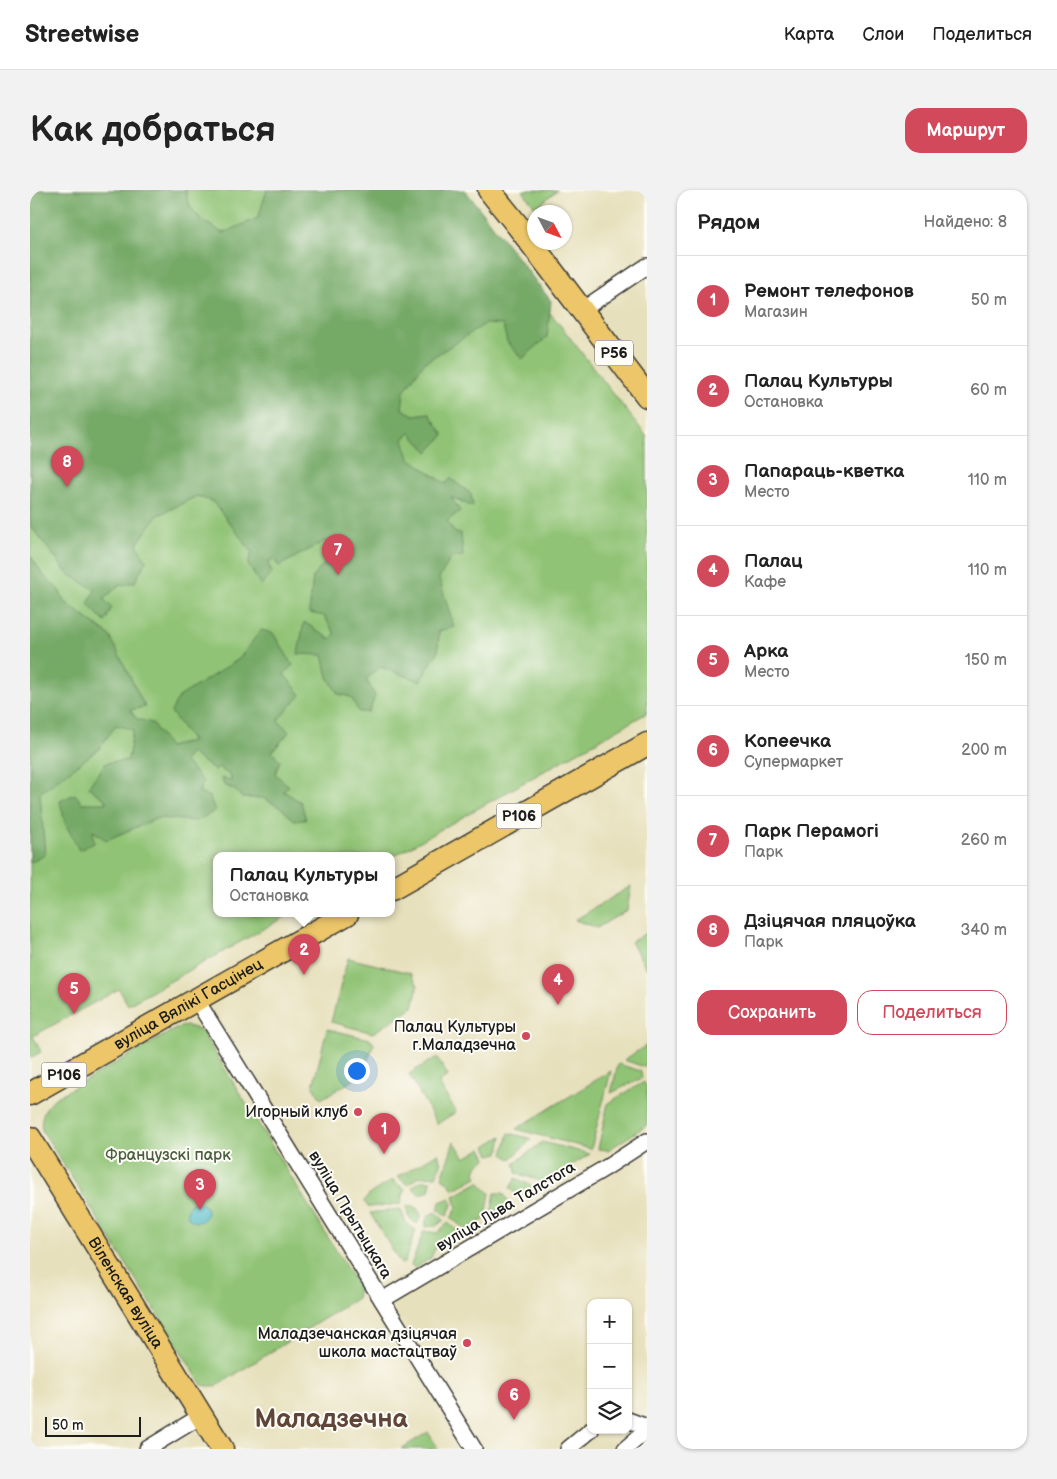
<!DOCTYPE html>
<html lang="ru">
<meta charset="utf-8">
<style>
:root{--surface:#fff;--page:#f2f2f2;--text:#222;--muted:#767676;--line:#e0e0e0;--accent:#d1495b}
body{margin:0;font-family:"Balsamiq Sans",sans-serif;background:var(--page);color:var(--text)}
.controls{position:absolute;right:15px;bottom:15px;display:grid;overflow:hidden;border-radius:10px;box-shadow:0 1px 4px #0004}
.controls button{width:45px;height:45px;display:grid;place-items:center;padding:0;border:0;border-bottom:1px solid var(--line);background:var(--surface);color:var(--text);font:25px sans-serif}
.compass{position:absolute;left:497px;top:15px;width:45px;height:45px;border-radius:50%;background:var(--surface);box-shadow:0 1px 4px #0004;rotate:131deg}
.scale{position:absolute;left:15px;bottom:12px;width:96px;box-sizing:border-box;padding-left:5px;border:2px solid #1c1c1c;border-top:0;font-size:14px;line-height:18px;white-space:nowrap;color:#1c1c1c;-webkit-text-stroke:4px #fdfcf7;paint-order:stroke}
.you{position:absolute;left:326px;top:880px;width:18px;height:18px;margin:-12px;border:4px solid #fff;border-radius:50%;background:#1a73e8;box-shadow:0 0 0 8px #1a73e833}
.badge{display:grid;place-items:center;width:32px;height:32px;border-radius:50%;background:var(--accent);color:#fff;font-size:16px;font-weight:700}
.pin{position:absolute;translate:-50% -41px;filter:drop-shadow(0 1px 2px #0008)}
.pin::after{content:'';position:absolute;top:26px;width:18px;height:15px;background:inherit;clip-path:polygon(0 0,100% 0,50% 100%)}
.popup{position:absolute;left:183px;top:662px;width:182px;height:65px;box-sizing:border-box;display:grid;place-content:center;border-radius:10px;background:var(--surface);filter:drop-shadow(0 1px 4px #0005);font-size:16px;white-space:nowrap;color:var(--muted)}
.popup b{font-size:19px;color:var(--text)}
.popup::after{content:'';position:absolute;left:50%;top:100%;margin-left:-10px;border:10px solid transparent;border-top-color:var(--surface)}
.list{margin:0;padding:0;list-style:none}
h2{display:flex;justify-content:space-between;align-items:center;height:65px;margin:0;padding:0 20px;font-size:21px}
h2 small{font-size:16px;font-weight:400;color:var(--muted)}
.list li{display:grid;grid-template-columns:32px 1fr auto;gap:15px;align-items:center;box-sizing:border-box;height:90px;padding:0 20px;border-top:1px solid var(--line)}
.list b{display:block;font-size:19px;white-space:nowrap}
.list p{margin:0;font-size:16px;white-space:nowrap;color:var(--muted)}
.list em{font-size:16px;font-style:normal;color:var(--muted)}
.actions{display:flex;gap:10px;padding:15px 20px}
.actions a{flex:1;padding:11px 0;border:1px solid var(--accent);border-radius:15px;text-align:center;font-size:18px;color:var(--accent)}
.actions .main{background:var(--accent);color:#fff}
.icon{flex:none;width:28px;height:28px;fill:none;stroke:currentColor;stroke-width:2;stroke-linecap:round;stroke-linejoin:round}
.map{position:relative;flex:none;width:617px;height:1259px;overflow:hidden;border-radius:15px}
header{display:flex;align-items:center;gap:30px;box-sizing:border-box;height:70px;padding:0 25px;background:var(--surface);border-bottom:1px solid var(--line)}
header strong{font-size:24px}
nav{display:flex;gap:28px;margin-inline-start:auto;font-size:18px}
.intro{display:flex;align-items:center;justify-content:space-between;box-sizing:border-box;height:120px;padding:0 30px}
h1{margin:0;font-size:35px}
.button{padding:12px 22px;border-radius:15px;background:var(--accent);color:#fff;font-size:18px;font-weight:700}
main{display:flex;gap:30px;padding:0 30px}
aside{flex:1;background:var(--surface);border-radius:15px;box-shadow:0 1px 4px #0004}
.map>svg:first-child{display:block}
.green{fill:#90c374;stroke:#567048}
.forest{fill:#74a966;stroke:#486241}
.water{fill:#4cbac6;stroke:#346b71}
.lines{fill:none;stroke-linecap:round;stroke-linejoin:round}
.minor-casing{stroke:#3a3934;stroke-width:18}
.primary-casing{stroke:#3a3934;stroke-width:25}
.minor{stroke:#fff;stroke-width:15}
.primary{stroke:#ecc669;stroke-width:22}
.poi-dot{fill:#d1495b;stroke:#fdfcf7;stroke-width:2}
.labels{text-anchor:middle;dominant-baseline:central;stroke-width:4;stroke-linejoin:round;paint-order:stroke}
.shield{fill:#fdfcf7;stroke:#605f5e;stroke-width:1}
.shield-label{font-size:15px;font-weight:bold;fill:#1c1c1c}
.street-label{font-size:16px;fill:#1c1c1c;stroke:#fdfcf7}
.poi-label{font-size:16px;fill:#1c1c1c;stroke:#fdfcf7;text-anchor:end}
.park-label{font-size:16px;fill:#4a5f3f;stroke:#fdfcf7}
.town-label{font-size:26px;font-weight:bold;fill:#5e4537;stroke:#fdfcf7}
</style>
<header>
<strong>Streetwise</strong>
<nav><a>Карта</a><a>Слои</a><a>Поделиться</a></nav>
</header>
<div class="intro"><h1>Как добраться</h1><a class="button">Маршрут</a></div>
<main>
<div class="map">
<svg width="617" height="1259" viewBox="0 0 617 1259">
<rect width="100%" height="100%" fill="#fdfcf7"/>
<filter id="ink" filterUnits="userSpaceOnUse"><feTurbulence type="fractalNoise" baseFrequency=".02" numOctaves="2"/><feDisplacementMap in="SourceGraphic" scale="10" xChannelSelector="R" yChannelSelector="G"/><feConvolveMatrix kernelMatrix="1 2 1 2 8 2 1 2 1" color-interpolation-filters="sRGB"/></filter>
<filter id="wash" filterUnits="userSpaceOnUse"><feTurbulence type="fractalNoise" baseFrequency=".0096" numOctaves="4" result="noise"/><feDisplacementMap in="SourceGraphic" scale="20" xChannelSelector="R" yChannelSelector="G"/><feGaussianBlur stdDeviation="1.12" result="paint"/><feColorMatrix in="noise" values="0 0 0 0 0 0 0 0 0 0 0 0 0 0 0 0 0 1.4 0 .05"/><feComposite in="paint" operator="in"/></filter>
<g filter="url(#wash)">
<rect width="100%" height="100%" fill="#e7e0bc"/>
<g class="green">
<path d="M 0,0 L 412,0 L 527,131 L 617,247 L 617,523 L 362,667 L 186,666 L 186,724 L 260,724 L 98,815 L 89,799 L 3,846 L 11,862 L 0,868 Z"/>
<path d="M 492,0 L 527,0 L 506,18 Z"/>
<path d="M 601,696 L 597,720 L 567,738 L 545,730 Z"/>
<path d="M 616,743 L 617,745 L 617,779 L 601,752 Z"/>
<path d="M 318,768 L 380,783 L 388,795 L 383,817 L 343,843 L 301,832 Z"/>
<path d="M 157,836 L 169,839 L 176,848 L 329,1098 L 327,1108 L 185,1197 L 172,1195 L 12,940 C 10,926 14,918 25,908 L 149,837 Z"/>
<path d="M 297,839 L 340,849 L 344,854 L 332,885 L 291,909 L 283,896 Z"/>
<path d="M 617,855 L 617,870 L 614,877 L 594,870 Z"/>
<path d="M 407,867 L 418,886 L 408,892 L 426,922 L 407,934 L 379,884 Z"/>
<path d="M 588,874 L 611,881 L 612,888 L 581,903 Z"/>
<path d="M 581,881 L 561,959 L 486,939 Z"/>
<path d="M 614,892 L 617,898 L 617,935 L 578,960 L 568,959 L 578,913 Z"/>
<path d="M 479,943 L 502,949 L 481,969 L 473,964 Z"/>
<path d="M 472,946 L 469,963 L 460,965 L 456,956 Z"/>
<path d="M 424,951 L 435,968 L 452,958 L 457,968 L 447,976 L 445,983 L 447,987 L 423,1000 L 420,994 L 412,988 Z"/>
<path d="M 512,952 L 560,964 L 514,992 L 486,983 L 486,978 L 484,974 Z"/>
<path d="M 408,963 L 411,974 L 406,986 L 388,987 L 378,995 L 368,987 Z"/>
<path d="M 486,988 L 504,997 L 488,1006 L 480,998 Z"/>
<path d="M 363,990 L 375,1000 L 372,1005 L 371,1014 L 338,1017 L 334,1011 L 341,1003 Z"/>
<path d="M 391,991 L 401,991 L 399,1001 L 390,1005 L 382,997 Z"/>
<path d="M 449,992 L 460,1003 L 456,1028 L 437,1041 L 421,1028 L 427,1018 L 424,1006 Z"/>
<path d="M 465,1003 L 473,1003 L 479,1012 L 461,1024 Z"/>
<path d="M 420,1008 L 422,1015 L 417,1026 L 408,1020 L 410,1012 Z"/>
<path d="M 376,1017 L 386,1017 L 391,1025 L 387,1034 L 379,1028 Z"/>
<path d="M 371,1019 C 374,1029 376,1035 386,1040 L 374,1073 L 371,1074 L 340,1023 Z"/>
<path d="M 405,1022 L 414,1030 L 406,1036 L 395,1037 L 397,1026 Z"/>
<path d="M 418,1033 L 431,1043 L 405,1058 L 401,1068 L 385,1078 L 381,1075 L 394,1041 L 407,1043 Z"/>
<path d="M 398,1242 L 408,1259 L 371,1259 Z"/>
</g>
<g class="forest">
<path d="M 0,0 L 156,0 C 157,23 175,32 193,43 L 228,28 L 237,0 L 435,0 L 521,111 L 517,147 L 492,169 L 477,152 L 473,135 L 455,134 L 394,173 L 374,201 L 372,219 L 384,225 L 399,223 L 414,245 L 398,262 L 380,243 L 373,249 L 379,268 L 416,294 L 420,288 L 441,304 L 443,317 L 421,307 L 430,321 L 417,331 L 425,343 L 431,343 L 433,366 L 421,368 L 409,388 L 424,437 L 409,441 L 408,462 L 390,491 L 350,477 L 336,489 L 345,506 L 339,522 L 329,522 L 321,507 L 308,504 L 298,487 L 293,465 L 268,464 L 274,432 L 300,449 L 305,444 L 294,426 L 279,423 L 283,386 L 302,366 L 297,350 L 249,376 L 243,369 L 238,373 L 242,383 L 231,396 L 218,374 L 222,362 L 183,312 L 167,306 L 127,326 L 107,354 L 116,371 L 105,392 L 88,396 L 74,409 L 82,417 L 75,432 L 58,414 L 65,400 L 37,383 L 0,335 Z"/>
<path d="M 0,365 L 13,385 L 29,400 L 34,411 L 80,446 L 115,517 L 100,520 L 107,529 L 122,533 L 139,557 L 162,551 L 141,522 L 149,507 L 209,469 L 231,440 L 243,443 L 263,475 L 254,484 L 271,505 L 248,530 L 259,542 L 242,562 L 250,571 L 245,584 L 259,596 L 253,601 L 271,612 L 276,630 L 264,630 L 251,618 L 233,608 L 212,608 L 205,600 L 194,595 L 191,588 L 201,591 L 201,586 L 188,577 L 185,581 L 161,563 L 154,571 L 173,591 L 169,603 L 180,607 L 185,621 L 166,631 L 128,628 L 76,650 L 63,641 L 64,653 L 49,660 L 35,633 L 30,611 L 45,604 L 52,613 L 76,613 L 76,610 L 58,597 L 76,573 L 98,570 L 103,540 L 86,535 L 69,559 L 10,603 L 15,665 L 0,673 Z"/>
</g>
<circle class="water" cx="167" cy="1022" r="10"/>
</g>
<g filter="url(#ink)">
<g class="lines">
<g class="minor-casing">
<g id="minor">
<path d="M 552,120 L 617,76"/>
<path d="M 166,809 L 444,1259"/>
<path d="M 352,1110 L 577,977 L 617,951"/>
<path d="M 598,1230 L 617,1237"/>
<path d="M 117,1259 L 171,1226"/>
<path d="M 538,1259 L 561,1240"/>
<path d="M 595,1259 L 617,1240"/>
</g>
</g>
<g class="primary-casing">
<g id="primary">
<path d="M 459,0 L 488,36 L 617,206"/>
<path d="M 362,699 L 617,554"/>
<path id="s1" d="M 0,904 L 317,724"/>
<path id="s2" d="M 0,948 L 192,1259"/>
</g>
</g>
<use href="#minor" class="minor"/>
<use href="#primary" class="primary"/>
</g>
</g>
<g class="poi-dot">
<circle cx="496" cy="846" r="5"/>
<circle cx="328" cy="922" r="5"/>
<circle cx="437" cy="1153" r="5"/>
</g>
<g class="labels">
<g class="shield">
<rect x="565" y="150.5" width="38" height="25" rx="4"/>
<rect x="466.5" y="613.5" width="45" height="25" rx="4"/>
<rect x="11.5" y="872.5" width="45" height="25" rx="4"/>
</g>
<g class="shield-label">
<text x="584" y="163">Р56</text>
<text x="489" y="626">Р106</text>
<text x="34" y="885">Р106</text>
</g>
<g class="street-label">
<text stroke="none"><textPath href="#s1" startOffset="182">вуліца Вялікі Гасцінец</textPath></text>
<text transform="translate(476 1017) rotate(-31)">вуліца Льва Талстога</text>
<text transform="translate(320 1025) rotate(59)">вуліца Прытыцкага</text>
<text stroke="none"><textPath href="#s2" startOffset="182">Віленская вуліца</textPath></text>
</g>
<g class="poi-label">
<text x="486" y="837">Палац Культуры<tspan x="486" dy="18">г.Маладзечна</tspan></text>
<text x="318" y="922">Игорный клуб</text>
<text x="427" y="1144">Маладзечанская дзіцячая<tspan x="427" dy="18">школа мастацтваў</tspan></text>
</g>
<g class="park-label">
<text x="138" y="965">Французскі парк</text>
</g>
<g class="town-label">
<text x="301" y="1229">Маладзечна</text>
</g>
</g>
</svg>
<div class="controls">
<button>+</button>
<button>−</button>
<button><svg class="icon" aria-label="layers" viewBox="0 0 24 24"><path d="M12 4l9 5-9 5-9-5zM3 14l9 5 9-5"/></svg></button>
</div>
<svg class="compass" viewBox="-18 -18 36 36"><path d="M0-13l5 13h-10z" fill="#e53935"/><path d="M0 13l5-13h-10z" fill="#767676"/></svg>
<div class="scale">50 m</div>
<div class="you"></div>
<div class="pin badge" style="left:354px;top:964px">1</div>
<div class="pin badge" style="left:274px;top:785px">2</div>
<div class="popup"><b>Палац Культуры</b>Остановка</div>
<div class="pin badge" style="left:170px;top:1020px">3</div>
<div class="pin badge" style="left:528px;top:815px">4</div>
<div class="pin badge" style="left:44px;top:824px">5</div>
<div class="pin badge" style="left:484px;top:1230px">6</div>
<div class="pin badge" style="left:308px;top:385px">7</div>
<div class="pin badge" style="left:37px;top:297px">8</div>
</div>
<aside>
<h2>Рядом<small>Найдено: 8</small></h2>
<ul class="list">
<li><span class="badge">1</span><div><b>Ремонт телефонов</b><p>Магазин</p></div><em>50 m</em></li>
<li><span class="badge">2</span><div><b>Палац Культуры</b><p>Остановка</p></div><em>60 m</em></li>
<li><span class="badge">3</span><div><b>Папараць-кветка</b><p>Место</p></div><em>110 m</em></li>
<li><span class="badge">4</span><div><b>Палац</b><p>Кафе</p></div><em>110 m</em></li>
<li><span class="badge">5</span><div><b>Арка</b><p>Место</p></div><em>150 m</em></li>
<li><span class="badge">6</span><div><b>Копеечка</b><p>Супермаркет</p></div><em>200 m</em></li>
<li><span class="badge">7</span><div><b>Парк Перамогі</b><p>Парк</p></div><em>260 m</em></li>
<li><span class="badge">8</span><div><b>Дзіцячая пляцоўка</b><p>Парк</p></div><em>340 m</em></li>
</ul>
<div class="actions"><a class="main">Сохранить</a><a>Поделиться</a></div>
</aside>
</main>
